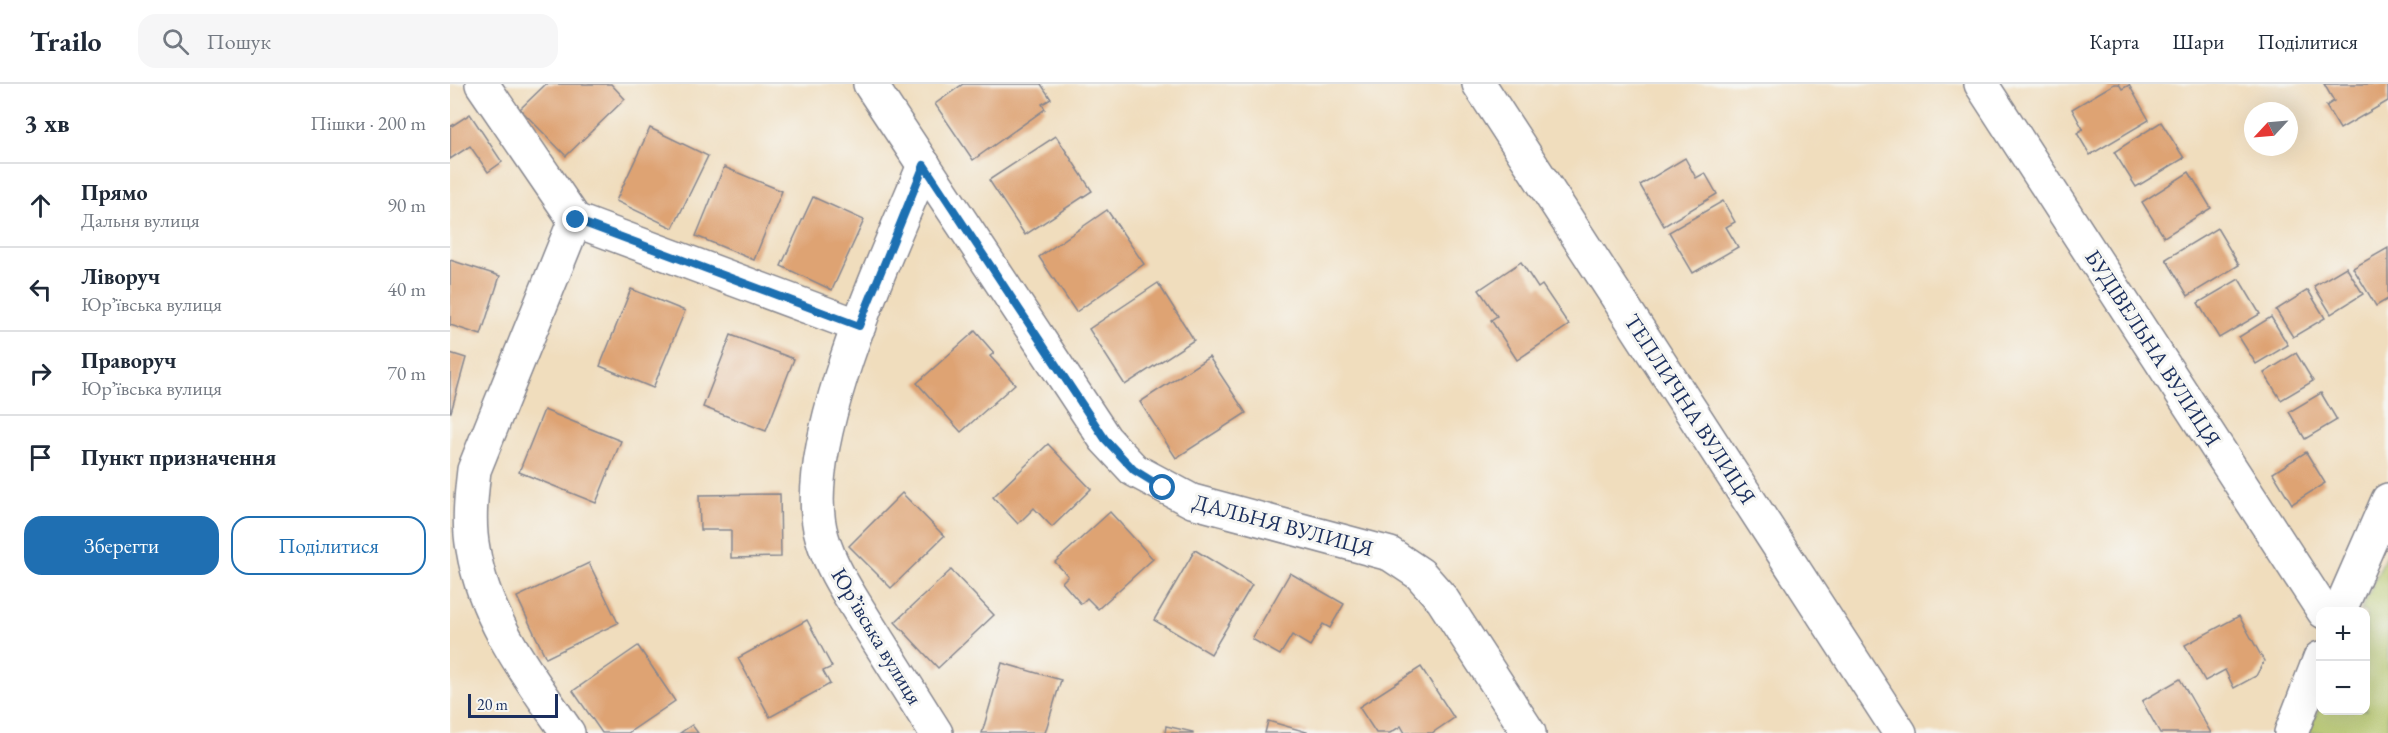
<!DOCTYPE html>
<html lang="uk">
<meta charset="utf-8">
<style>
:root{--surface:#fff;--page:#f6f6f7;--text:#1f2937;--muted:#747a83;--line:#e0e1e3;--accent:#1f6fb2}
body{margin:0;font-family:"EB Garamond",serif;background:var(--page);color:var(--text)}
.controls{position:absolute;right:18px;bottom:18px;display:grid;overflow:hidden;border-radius:12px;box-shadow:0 6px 24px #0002}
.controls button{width:54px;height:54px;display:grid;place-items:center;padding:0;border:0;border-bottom:2px solid var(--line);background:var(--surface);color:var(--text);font:30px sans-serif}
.compass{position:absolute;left:1794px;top:18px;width:54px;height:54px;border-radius:50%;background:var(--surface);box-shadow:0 6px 24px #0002;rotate:244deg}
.scale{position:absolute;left:18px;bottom:15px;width:90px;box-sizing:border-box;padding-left:6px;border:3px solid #1b2f5e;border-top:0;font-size:16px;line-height:21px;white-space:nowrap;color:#1b2f5e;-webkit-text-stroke:4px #f6f6f2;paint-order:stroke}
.stop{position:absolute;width:18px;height:18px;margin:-14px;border:4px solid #1f6fb2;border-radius:50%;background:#fff}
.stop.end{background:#1f6fb2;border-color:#fff;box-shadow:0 2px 6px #0008}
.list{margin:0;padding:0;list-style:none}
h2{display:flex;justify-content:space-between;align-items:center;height:78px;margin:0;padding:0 24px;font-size:26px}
h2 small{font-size:20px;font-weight:400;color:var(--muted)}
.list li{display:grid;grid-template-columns:39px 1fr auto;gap:18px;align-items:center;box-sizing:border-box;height:84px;padding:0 24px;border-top:2px solid var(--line)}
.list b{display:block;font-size:22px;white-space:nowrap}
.list p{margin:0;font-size:20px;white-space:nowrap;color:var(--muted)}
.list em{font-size:20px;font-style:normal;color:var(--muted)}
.actions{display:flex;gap:12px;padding:18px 24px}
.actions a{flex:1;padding:14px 0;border:2px solid var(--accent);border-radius:18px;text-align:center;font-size:21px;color:var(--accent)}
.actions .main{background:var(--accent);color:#fff}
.icon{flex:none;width:33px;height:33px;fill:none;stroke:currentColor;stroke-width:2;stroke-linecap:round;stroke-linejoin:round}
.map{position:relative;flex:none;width:1938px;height:649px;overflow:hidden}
header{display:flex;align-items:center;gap:36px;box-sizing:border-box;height:84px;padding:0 30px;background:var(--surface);border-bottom:2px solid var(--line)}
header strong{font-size:28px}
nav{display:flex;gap:33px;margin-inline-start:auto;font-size:21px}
.search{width:420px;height:54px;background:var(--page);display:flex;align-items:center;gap:15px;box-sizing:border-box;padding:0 21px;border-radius:18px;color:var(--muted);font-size:22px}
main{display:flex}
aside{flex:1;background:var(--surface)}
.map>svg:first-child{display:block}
.green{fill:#b3c467;stroke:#677a62;stroke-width:1.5}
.building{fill:#dea373}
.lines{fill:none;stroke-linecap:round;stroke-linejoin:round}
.street-casing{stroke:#86868e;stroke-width:36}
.street{stroke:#fff;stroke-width:33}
.route{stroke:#1f6fb2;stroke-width:8}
.labels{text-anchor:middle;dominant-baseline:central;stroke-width:6;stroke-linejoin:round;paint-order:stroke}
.street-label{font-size:22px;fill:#1b2f5e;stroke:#f6f6f2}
</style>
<header>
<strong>Trailo</strong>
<div class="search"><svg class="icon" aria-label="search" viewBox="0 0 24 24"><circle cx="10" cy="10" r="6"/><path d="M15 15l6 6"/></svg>Пошук</div>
<nav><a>Карта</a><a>Шари</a><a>Поділитися</a></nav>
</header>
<main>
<aside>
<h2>3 хв<small>Пішки · 200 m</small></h2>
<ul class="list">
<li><svg class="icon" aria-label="ahead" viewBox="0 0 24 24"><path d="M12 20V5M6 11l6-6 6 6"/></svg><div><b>Прямо</b><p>Дальня вулиця</p></div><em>90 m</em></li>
<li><svg class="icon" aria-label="left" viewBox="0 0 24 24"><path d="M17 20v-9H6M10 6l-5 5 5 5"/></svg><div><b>Ліворуч</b><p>Юрʼївська вулиця</p></div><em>40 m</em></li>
<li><svg class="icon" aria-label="right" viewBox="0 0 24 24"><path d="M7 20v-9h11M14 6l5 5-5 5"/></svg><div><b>Праворуч</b><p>Юрʼївська вулиця</p></div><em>70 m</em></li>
<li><svg class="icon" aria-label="arrive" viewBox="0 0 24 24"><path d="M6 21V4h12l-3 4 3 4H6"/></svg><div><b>Пункт призначення</b></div></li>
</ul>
<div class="actions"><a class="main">Зберегти</a><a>Поділитися</a></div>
</aside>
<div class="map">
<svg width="1938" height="649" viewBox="0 0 1938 649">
<rect width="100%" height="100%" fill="#f6f6f2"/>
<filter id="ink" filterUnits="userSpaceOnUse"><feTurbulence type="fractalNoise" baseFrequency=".0167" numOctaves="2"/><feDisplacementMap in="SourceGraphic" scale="12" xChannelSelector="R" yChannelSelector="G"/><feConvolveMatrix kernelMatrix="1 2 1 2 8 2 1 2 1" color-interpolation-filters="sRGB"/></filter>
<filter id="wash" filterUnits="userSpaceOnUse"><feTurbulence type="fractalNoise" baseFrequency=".008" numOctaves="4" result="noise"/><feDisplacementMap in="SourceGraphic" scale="24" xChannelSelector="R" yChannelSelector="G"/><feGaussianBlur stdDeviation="1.35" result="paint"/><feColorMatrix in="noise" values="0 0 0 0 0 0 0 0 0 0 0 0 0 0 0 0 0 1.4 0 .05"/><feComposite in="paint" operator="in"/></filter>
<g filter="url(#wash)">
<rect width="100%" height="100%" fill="#f0ddbd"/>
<path class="green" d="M 1938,467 L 1938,649 L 1858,649 L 1870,621 L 1870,626 L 1916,626 L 1916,528 L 1911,527 Z"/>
<g id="blocks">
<g class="building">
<path d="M 96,0 L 161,0 L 175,15 L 116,72 L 70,25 Z"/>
<path d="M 513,0 L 591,0 L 601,15 L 592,20 L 595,25 L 523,76 L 485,20 Z"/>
<path d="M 1664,0 L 1669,0 L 1672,5 L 1679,1 L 1699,36 L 1640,71 L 1627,49 L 1633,45 L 1622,25 Z"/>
<path d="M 1874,0 L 1938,0 L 1938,17 L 1890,45 L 1876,22 L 1884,17 Z"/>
<path d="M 20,30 L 52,78 L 38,88 L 20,62 L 0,75 L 0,43 Z"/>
<path d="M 1711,38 L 1734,74 L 1686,103 L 1664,68 Z"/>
<path d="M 200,44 L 258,72 L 223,144 L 166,117 Z"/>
<path d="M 606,52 L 642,107 L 575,151 L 539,96 Z"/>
<path d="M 1235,74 L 1246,94 L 1255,89 L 1267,110 L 1214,142 L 1190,101 Z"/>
<path d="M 274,83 L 332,107 L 304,176 L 246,152 Z"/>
<path d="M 1739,88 L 1761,124 L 1714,153 L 1692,118 Z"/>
<path d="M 363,113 L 414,136 L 382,206 L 331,182 Z"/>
<path d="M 1273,117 L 1285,138 L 1276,143 L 1288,163 L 1243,189 L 1219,148 Z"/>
<path d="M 657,126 L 694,180 L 626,228 L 589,173 Z"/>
<path d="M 1767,144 L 1789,181 L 1738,212 L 1716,175 Z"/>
<path d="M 1938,164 L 1938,215 L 1926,222 L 1903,184 Z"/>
<path d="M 0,176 L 50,192 L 31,251 L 0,241 Z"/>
<path d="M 1071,178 L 1088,204 L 1092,201 L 1119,241 L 1067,276 L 1041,236 L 1047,232 L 1029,206 Z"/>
<path d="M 1896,183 L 1913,210 L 1881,230 L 1864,202 Z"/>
<path d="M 1789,195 L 1810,230 L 1769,254 L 1748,219 Z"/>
<path d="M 708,199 L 744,256 L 675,301 L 639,245 Z"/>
<path d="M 181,205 L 235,227 L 203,304 L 150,282 Z"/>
<path d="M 1858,206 L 1875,234 L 1843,253 L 1826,226 Z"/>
<path d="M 1821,233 L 1838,261 L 1806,280 L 1789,253 Z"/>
<path d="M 525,247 L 544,269 L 540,272 L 565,300 L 511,348 L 467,299 Z"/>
<path d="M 281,251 L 344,275 L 316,347 L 253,323 Z"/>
<path d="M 0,269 L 16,274 L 1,328 L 0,328 Z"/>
<path d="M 1846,269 L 1863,297 L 1831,316 L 1814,289 Z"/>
<path d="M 759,273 L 796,329 L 726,374 L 690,318 Z"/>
<path d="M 1871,309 L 1887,336 L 1855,355 L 1839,328 Z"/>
<path d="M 94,326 L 171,357 L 146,419 L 69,388 Z"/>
<path d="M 598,360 L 641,405 L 602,443 L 584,424 L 568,440 L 543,413 Z"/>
<path d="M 1856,368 L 1875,399 L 1842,420 L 1823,389 Z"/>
<path d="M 452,409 L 494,452 L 441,504 L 399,462 Z"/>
<path d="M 330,410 L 331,473 L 281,474 L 281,446 L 250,446 L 249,411 Z"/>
<path d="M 660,428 L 703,475 L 648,525 L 637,514 L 631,520 L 612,498 L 618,492 L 605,478 Z"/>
<path d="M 745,466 L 802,501 L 761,570 L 704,536 Z"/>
<path d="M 139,479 L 168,539 L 96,574 L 67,513 Z"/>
<path d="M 501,486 L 544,531 L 488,584 L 445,538 Z"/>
<path d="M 840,489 L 894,520 L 880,544 L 873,540 L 860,562 L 842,551 L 830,571 L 802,555 Z"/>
<path d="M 1789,532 L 1814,577 L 1806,592 L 1784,604 L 1775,586 L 1755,597 L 1735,561 Z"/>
<path d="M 357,536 L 382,583 L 373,587 L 380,600 L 320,633 L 288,574 Z"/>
<path d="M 188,562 L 225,617 L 178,649 L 152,649 L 123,607 Z"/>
<path d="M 552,579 L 611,596 L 595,649 L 532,649 Z"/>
<path d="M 971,583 L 1004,634 L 982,649 L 955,649 L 951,642 L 940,649 L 926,649 L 909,623 Z"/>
<path d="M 1730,595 L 1761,649 L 1710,649 L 1692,617 Z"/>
<path d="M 818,637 L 857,648 L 856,649 L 815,649 Z"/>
<path d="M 242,641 L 248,649 L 230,649 Z"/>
<path d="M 716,642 L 743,648 L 743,649 L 715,649 Z"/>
</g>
</g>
</g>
<g filter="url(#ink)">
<use href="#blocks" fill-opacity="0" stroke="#86868e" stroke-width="1.5"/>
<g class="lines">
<g class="street-casing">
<g id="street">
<path d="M 32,0 L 125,136 L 24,386 C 21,412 18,439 23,465 C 34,534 79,593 118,649"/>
<path d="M 420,0 L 655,355 L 684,386 L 742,417 L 940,470 L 970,490 L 992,515 L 1079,649"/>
<path d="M 1029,0 L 1450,649"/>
<path d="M 1531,0 L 1874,528"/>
<path d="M 474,81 C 439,167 345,364 372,453 C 381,485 401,513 418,541 C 441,577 463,613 486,649"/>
<path d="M 125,136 L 409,242"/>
<path d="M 1889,528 L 1938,416"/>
<path d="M 1841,649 L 1870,574"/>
</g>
</g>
<use href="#street" class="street"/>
</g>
</g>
<g class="lines" filter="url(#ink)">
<path class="route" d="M 126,136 L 409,242 L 474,81 L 655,355 L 684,386 L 713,404"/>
</g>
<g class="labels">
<g class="street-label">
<text transform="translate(1703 264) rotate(57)">БУДІВЕЛЬНА ВУЛИЦЯ</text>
<text transform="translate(1240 325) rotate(57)">ТЕПЛИЧНА ВУЛИЦЯ</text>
<text transform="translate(833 441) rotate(15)">ДАЛЬНЯ ВУЛИЦЯ</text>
<text transform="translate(427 552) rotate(59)">Юрʼївська вулиця</text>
</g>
</g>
</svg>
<div class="controls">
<button>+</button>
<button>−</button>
</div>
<svg class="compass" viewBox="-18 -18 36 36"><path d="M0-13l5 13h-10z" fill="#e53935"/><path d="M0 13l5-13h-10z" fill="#747a83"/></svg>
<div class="scale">20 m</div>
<div class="stop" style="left:713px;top:404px"></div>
<div class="stop end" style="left:126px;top:136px"></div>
</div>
</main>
